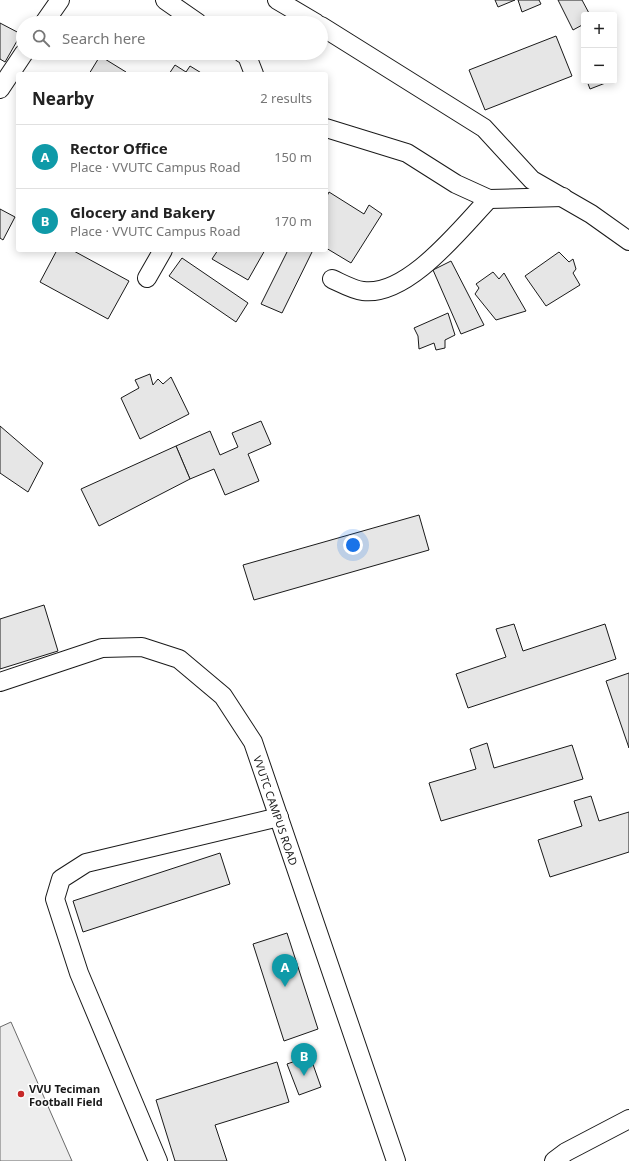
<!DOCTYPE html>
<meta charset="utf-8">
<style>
:root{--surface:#fff;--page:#f6f6f6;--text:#222;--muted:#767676;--line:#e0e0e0;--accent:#c62828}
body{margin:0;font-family:"Noto Sans",sans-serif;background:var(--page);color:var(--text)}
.controls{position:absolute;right:12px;top:12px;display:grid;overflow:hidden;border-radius:4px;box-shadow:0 2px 10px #0003}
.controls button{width:36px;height:36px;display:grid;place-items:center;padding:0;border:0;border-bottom:1px solid var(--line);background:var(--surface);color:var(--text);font:20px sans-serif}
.you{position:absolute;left:353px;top:545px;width:14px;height:14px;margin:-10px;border:3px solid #fff;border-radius:50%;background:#1a73e8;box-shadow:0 0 0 6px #1a73e833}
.badge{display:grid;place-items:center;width:26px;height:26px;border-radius:50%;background:var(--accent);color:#fff;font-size:13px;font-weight:700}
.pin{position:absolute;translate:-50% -33px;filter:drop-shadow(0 1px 2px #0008)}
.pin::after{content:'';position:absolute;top:21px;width:14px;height:12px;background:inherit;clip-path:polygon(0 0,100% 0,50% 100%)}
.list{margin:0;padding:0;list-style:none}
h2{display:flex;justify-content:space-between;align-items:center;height:52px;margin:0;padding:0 16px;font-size:17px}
h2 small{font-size:13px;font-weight:400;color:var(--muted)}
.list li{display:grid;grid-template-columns:26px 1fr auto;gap:12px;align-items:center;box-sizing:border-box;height:64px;padding:0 16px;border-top:1px solid var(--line)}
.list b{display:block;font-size:15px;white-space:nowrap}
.list p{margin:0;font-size:13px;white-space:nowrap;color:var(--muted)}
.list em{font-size:13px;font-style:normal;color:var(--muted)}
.icon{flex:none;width:22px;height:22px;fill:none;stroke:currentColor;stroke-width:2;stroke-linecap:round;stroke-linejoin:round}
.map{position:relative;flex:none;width:629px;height:1161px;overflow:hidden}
.search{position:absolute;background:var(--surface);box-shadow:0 2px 10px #0003;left:16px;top:16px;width:312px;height:44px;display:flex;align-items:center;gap:10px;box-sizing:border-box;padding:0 14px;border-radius:22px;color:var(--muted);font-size:15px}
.panel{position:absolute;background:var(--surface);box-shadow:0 2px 10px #0003;left:16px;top:72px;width:312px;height:180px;border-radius:4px}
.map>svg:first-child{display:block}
.built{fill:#ededed;stroke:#6a6a6a}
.building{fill:#e6e6e6;stroke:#1a1a1a}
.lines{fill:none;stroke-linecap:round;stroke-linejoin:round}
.minor-casing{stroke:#1a1a1a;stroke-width:20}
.minor{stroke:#fff;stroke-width:18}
.poi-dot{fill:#c62828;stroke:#fff;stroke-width:1.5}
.labels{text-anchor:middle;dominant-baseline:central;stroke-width:3;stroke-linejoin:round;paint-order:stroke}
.street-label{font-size:11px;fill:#1a1a1a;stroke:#fff}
.poi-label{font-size:11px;font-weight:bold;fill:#1a1a1a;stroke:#fff;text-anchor:start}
</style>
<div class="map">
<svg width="629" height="1161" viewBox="0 0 629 1161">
<rect width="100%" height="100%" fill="#fff"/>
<path class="built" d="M 11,1022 L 72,1161 L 0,1161 L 0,1027 Z"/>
<g class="building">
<path d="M 495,0 L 515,0 L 498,7 Z"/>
<path d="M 518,0 L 539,0 L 541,4 L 522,12 Z"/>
<path d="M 558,0 L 582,0 L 590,15 L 584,15 L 584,24 L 573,30 Z"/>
<path d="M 0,23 L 21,34 L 5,62 L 0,59 Z"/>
<path d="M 556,36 L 572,76 L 485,110 L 469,70 Z"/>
<path d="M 100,56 L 126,72 L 125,74 L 89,74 Z"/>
<path d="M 175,65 L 186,72 L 190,66 L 203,74 L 169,74 Z"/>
<path d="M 587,81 L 607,81 L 608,82 L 590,89 Z"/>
<path d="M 329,192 L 364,214 L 369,205 L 382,214 L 351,263 L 326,248 L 326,198 Z"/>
<path d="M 0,209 L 15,217 L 3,240 L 0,238 Z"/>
<path d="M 57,250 L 72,250 L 129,281 L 108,319 L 40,282 Z"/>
<path d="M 218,250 L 265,250 L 248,280 L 212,259 Z"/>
<path d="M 288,250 L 313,250 L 282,313 L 261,304 Z"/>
<path d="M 559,252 L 569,262 L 573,259 L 576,269 L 573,273 L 580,285 L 546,306 L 525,276 Z"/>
<path d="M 182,258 L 248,303 L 236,322 L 169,276 Z"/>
<path d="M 451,261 L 484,325 L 461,334 L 433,270 Z"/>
<path d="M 493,272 L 499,279 L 504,273 L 526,311 L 496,320 L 475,294 L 479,288 L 476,284 Z"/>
<path d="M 448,313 L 455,335 L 445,340 L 445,348 L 436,350 L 434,343 L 419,349 L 418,336 L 414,328 Z"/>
<path d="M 150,374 L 153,385 L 158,379 L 163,384 L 171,377 L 189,414 L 140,439 L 121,398 L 139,388 L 135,380 Z"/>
<path d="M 261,421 L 271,444 L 248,454 L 259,481 L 225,495 L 214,469 L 190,479 L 176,446 L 210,431 L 220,455 L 238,447 L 232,433 Z"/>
<path d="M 0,426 L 43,463 L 28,492 L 0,473 Z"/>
<path d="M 176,446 L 190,479 L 99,526 L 81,489 Z"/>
<path d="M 419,515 L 429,550 L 254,600 L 243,565 Z"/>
<path d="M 44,605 L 58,651 L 0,669 L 0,619 Z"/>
<path d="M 514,624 L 523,651 L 605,624 L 616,659 L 468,708 L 456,674 L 506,657 L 496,629 Z"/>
<path d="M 629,673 L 629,748 L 606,681 Z"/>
<path d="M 487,743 L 494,768 L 572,745 L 583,779 L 441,821 L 429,783 L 476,769 L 470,749 Z"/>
<path d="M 591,796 L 599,821 L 629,812 L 629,852 L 550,877 L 538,840 L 582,826 L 574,801 Z"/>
<path d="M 220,853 L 230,884 L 83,932 L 73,901 Z"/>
<path d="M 287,933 L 318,1029 L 284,1041 L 253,944 Z"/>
<path d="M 310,1056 L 321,1087 L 299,1095 L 287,1064 Z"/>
<path d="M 277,1062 L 289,1102 L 215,1125 L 227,1161 L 175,1161 L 156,1100 Z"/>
</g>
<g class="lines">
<g class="minor-casing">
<g id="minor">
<path d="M 165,0 L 198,23"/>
<path d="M 277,0 L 316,23"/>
<path d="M 44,23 L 60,0"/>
<path d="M 321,26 L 484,128 L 532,180 L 591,214 L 629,241"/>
<path d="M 242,53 L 247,56 L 254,74"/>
<path d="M 0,89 L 24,53"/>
<path d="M 326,128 L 407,153 L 456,184 L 489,199 L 563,197"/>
<path d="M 147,278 L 163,250"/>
<path d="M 332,279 C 341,283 353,290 363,291 C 408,297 461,228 489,199"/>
<path id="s1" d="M 0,682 L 102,648 L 142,647 L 179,659 L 223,696 L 253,742 L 396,1161"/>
<path d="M 158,1161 L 79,973 L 55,899 L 61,879 L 86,863 L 279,817"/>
<path d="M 554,1161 L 566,1152 L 629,1119"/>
</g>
</g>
<use href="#minor" class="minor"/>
</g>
<circle class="poi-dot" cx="21" cy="1094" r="4"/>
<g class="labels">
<g class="street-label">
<text stroke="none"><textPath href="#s1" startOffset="371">VVUTC CAMPUS ROAD</textPath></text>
</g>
<g class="poi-label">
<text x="29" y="1088">VVU Teciman<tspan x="29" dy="13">Football Field</tspan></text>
</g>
</g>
</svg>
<div class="controls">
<button>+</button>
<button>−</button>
</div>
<div class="you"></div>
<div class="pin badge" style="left:285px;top:987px;background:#0f9aa8">A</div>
<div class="pin badge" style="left:304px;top:1076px;background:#0f9aa8">B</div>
<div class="search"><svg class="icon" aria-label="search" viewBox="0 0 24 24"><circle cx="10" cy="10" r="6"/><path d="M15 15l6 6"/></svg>Search here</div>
<section class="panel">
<h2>Nearby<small>2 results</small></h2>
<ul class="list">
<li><span class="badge" style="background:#0f9aa8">A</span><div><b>Rector Office</b><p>Place · VVUTC Campus Road</p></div><em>150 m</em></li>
<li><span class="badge" style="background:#0f9aa8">B</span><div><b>Glocery and Bakery</b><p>Place · VVUTC Campus Road</p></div><em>170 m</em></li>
</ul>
</section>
</div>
